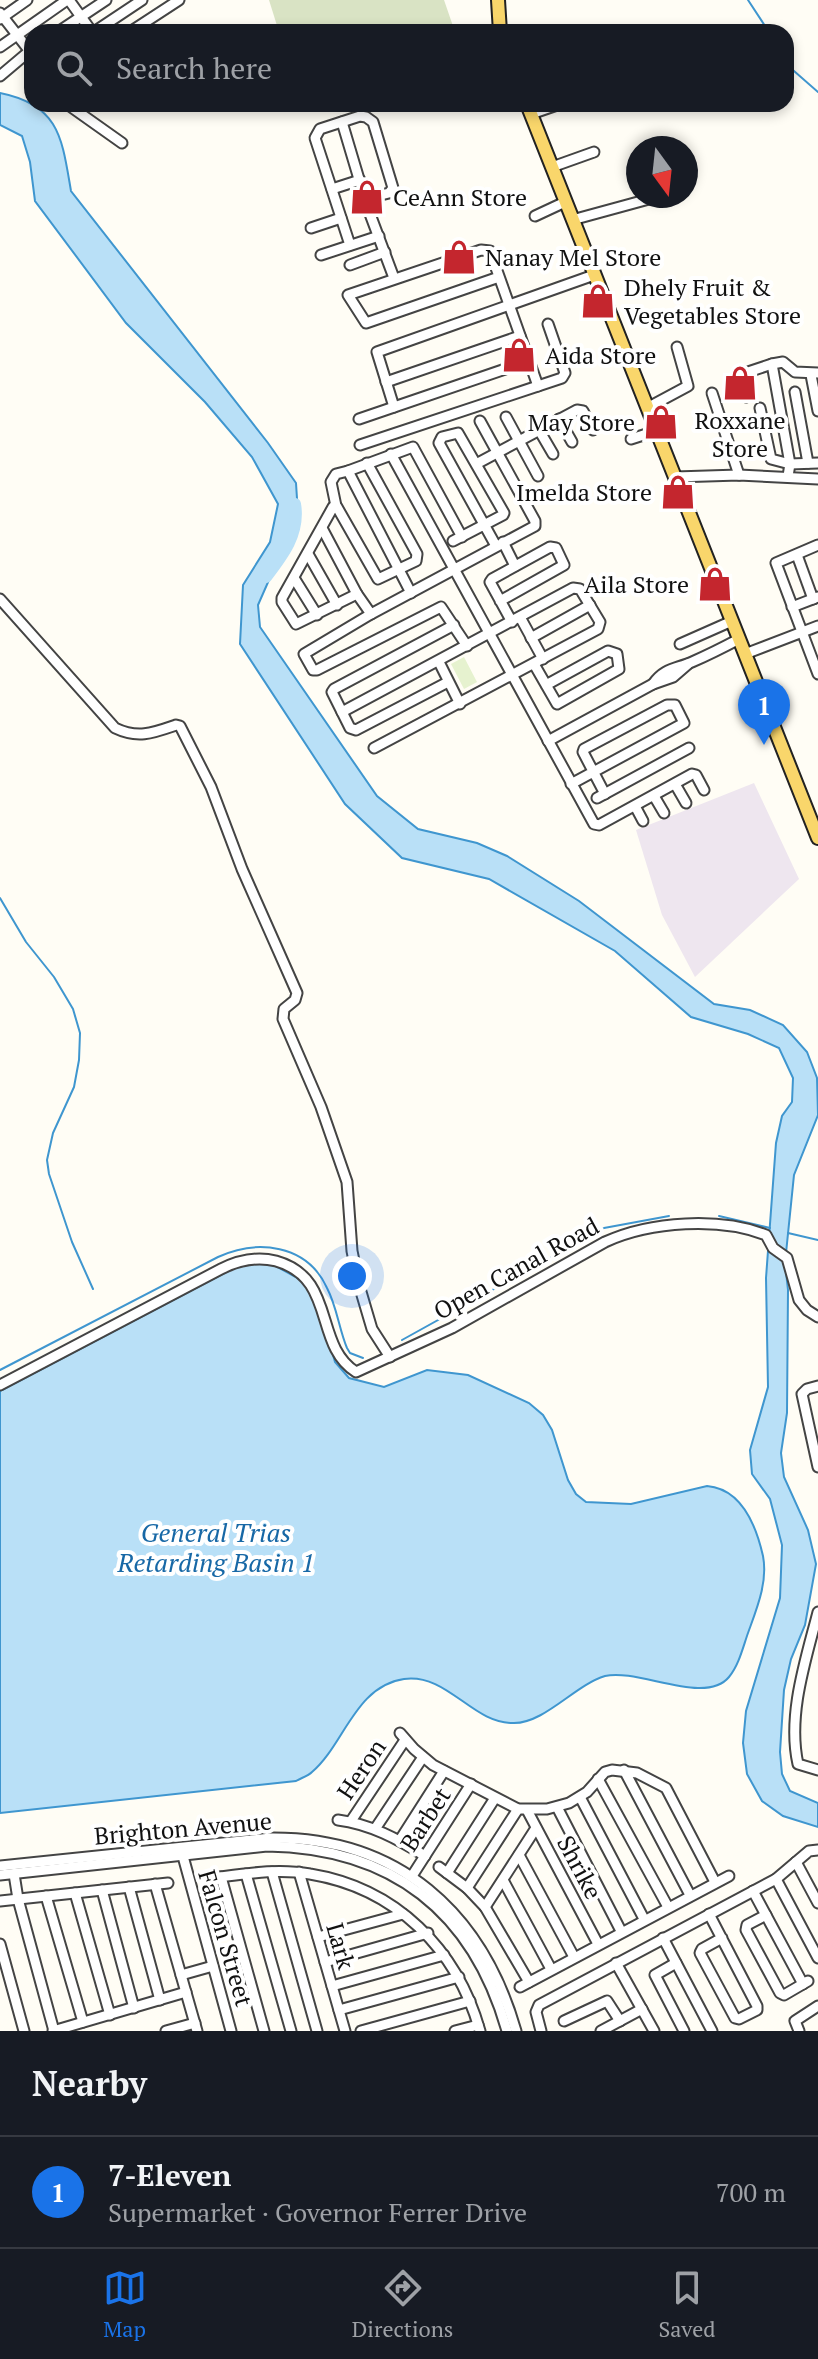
<!DOCTYPE html>
<meta charset="utf-8">
<style>
:root{--surface:#171b24;--page:#20242c;--text:#f1f3f6;--muted:#9ea1a6;--line:#363941;--accent:#1a73e8}
body{margin:0;font-family:"PT Serif",serif;background:var(--page);color:var(--text)}
.compass{position:absolute;left:626px;top:136px;width:72px;height:72px;border-radius:50%;background:var(--surface);box-shadow:0 4px 12px #0003;rotate:165deg}
.you{position:absolute;left:352px;top:1276px;width:28px;height:28px;margin:-20px;border:6px solid #fff;border-radius:50%;background:#1a73e8;box-shadow:0 0 0 12px #1a73e833}
.badge{display:grid;place-items:center;width:52px;height:52px;border-radius:50%;background:var(--accent);color:#fff;font-size:26px;font-weight:700}
.pin{position:absolute;translate:-50% -66px;filter:drop-shadow(0 2px 4px #0008)}
.pin::after{content:'';position:absolute;top:42px;width:28px;height:24px;background:inherit;clip-path:polygon(0 0,100% 0,50% 100%)}
.list{margin:0;padding:0;list-style:none}
h2{display:flex;justify-content:space-between;align-items:center;height:104px;margin:0;padding:0 32px;font-size:34px}
h2 small{font-size:26px;font-weight:400;color:var(--muted)}
.list li{display:grid;grid-template-columns:52px 1fr auto;gap:24px;align-items:center;box-sizing:border-box;height:112px;padding:0 32px;border-top:2px solid var(--line)}
.list b{display:block;font-size:30px;white-space:nowrap}
.list p{margin:0;font-size:26px;white-space:nowrap;color:var(--muted)}
.list em{font-size:26px;font-style:normal;color:var(--muted)}
.icon{flex:none;width:44px;height:44px;fill:none;stroke:currentColor;stroke-width:2;stroke-linecap:round;stroke-linejoin:round}
.map{position:relative;flex:none;width:818px;height:2031px;overflow:hidden}
.search{position:absolute;background:var(--surface);box-shadow:0 4px 12px #0003;left:24px;right:24px;top:24px;height:88px;display:flex;align-items:center;gap:20px;box-sizing:border-box;padding:0 28px;border-radius:24px;color:var(--muted);font-size:30px}
.sheet{height:216px;background:var(--surface)}
nav{display:flex;justify-content:space-around;align-items:center;box-sizing:border-box;height:112px;border-top:2px solid var(--line);background:var(--surface);font-size:22px;color:var(--muted)}
nav a{display:grid;justify-items:center;gap:4px}
nav .on{color:var(--accent)}
.map>svg:first-child{display:block}
.industrial{fill:#eee6ef}
.cemetery{fill:#d9e3c4}
.pitch{fill:#e6f2cf}
.water{fill:#b9e0f7;stroke:#3f96cf;stroke-width:2}
.lines{fill:none;stroke-linecap:round;stroke-linejoin:round}
.stream{stroke:#3f96cf;stroke-width:2}
.river{stroke:#b9e0f7;stroke-width:12}
.minor-casing{stroke:#444;stroke-width:13}
.major-casing{stroke:#222;stroke-width:16}
.minor{stroke:#fff;stroke-width:9}
.major{stroke:#f9d66b;stroke-width:12}
.labels{text-anchor:middle;dominant-baseline:central;stroke-width:8;stroke-linejoin:round;paint-order:stroke}
.poi-label{font-size:24px;fill:#111;stroke:#fff;text-anchor:start}
.street-label{font-size:24px;fill:#111;stroke:#fff}
.water-label{font-size:26px;font-style:italic;fill:#1768a6;stroke:#fff}
</style>
<div class="map">
<svg width="818" height="2031" viewBox="0 0 818 2031">
<rect width="100%" height="100%" fill="#fffdf5"/>
<path class="industrial" d="M 754,783 L 799,879 L 695,977 L 662,915 L 636,830 Z"/>
<path class="cemetery" d="M 269,0 L 444,0 L 455,32 L 279,32 Z"/>
<path class="pitch" d="M 464,657 L 477,682 L 464,689 L 451,664 Z"/>
<g class="water">
<path d="M 0,93 C 60,105 62,139 71,191 L 268,443 L 296,483 L 298,514 L 258,605 L 260,627 L 377,796 L 418,829 L 477,843 L 507,856 L 579,901 L 714,1004 L 750,1010 L 783,1025 L 807,1052 L 817,1078 L 818,1115 L 794,1175 L 785,1263 L 788,1290 L 787,1413 L 781,1453 L 784,1477 L 808,1530 L 816,1564 L 805,1625 L 791,1659 L 784,1690 L 780,1752 L 782,1774 L 790,1791 L 818,1803 L 818,1827 L 783,1816 L 762,1801 L 747,1774 L 743,1743 L 746,1711 L 780,1598 L 782,1545 L 770,1499 L 752,1474 L 750,1450 L 768,1387 L 766,1278 L 776,1143 L 782,1116 L 792,1102 L 793,1078 L 779,1048 L 748,1034 L 691,1017 L 615,951 L 489,879 L 402,858 L 345,804 L 240,644 L 243,585 L 270,542 L 278,504 L 252,457 L 205,402 L 126,323 L 35,201 L 30,162 L 22,136 L 0,125 Z"/>
<path d="M 256,1262 L 272,1264 L 303,1281 L 321,1312 L 335,1362 L 349,1378 L 384,1387 L 427,1370 L 468,1375 L 529,1403 L 543,1415 L 552,1430 L 568,1480 L 576,1494 L 586,1502 L 631,1504 L 707,1486 C 742,1489 756,1525 763,1556 C 768,1582 757,1608 748,1633 C 743,1647 739,1665 729,1677 C 705,1706 638,1668 605,1676 C 575,1685 545,1723 514,1723 C 472,1724 448,1673 404,1679 C 355,1686 344,1745 312,1772 C 308,1776 301,1778 296,1781 L 0,1813 L 0,1391 L 238,1266 Z"/>
</g>
<g class="lines">
<g class="stream">
<path d="M 748,0 L 769,32"/>
<path d="M 786,64 L 818,92"/>
<path d="M 0,898 L 26,942 L 54,977 L 73,1009 L 80,1033 L 79,1060 L 74,1087 L 53,1133 L 47,1160 L 49,1174 L 72,1242 L 93,1289"/>
<path d="M 719,1216 L 770,1228"/>
<path d="M 788,1233 L 818,1240"/>
<path d="M 402,1340 L 604,1228 L 669,1216"/>
<path d="M 0,1370 L 218,1257 C 257,1239 307,1244 327,1288 C 337,1307 339,1329 347,1348 L 350,1353 L 363,1358"/>
</g>
<path class="river" d="M 266,577 C 283,555 300,533 295,504"/>
<g class="minor-casing">
<g id="minor">
<path d="M 69,0 L 92,32"/>
<path d="M 0,13 L 32,54"/>
<path d="M 0,19 L 27,0"/>
<path d="M 58,32 L 106,0"/>
<path d="M 94,32 L 142,0"/>
<path d="M 130,32 L 179,0"/>
<path d="M 0,47 L 67,0"/>
<path d="M 0,76 L 32,49"/>
<path d="M 67,104 L 122,143"/>
<path d="M 531,114 L 560,104"/>
<path d="M 342,122 L 367,206 L 394,278"/>
<path d="M 552,167 L 594,152"/>
<path d="M 332,189 L 360,180"/>
<path d="M 535,216 L 565,202"/>
<path d="M 572,220 L 660,196"/>
<path d="M 311,228 L 341,218"/>
<path d="M 350,245 L 315,138 L 320,129 L 360,116 L 366,117 L 373,122 L 393,188 L 389,193 L 365,199"/>
<path d="M 321,255 L 379,236"/>
<path d="M 350,265 L 385,252"/>
<path d="M 499,277 L 366,323 L 348,295 L 481,250 L 490,251 C 506,296 522,341 538,386"/>
<path d="M 811,375 L 818,411"/>
<path d="M 386,382 L 520,336"/>
<path d="M 795,392 L 808,463"/>
<path d="M 712,393 L 739,475"/>
<path d="M 746,397 L 739,375 L 772,364"/>
<path d="M 394,407 L 377,352 L 594,275"/>
<path d="M 647,408 L 688,386 L 677,347"/>
<path d="M 760,408 L 771,459 L 790,464 L 818,463"/>
<path d="M 506,417 L 538,476"/>
<path d="M 359,419 L 529,361"/>
<path d="M 559,419 L 572,442"/>
<path d="M 539,430 L 553,454"/>
<path d="M 631,439 L 656,431"/>
<path d="M 360,445 L 562,378 L 565,373 L 548,324"/>
<path d="M 391,454 L 594,824 L 599,825 L 692,774 L 696,775 L 704,790"/>
<path d="M 367,463 L 417,554 L 416,561 L 378,579 L 337,507 L 333,507 L 282,598 L 282,602 L 296,624 L 357,594 L 371,614"/>
<path d="M 478,463 L 577,410 L 583,411 L 593,430"/>
<path d="M 788,476 L 790,464 L 772,364 L 783,362 L 795,372 L 818,373"/>
<path d="M 675,477 L 739,475 L 818,479"/>
<path d="M 336,506 L 331,482 L 336,474 L 348,471"/>
<path d="M 322,528 L 357,594"/>
<path d="M 453,541 L 503,515 L 504,513 L 458,433 L 442,437 L 439,443 L 496,546"/>
<path d="M 503,542 L 515,566"/>
<path d="M 818,545 L 776,563 L 818,674"/>
<path d="M 308,554 L 337,605"/>
<path d="M 797,555 L 813,599"/>
<path d="M 294,578 L 317,615"/>
<path d="M 411,593 L 348,471 L 413,447 L 462,537"/>
<path d="M 0,599 L 115,728 C 138,739 153,733 176,725 L 180,726 L 211,787 L 242,869 L 297,993 L 295,1000 L 284,1009 L 283,1019 L 321,1107 L 347,1182 L 352,1251 L 359,1285 L 372,1329 L 390,1357"/>
<path d="M 500,601 L 564,565 L 556,548 L 550,547 L 492,579 L 490,582 L 512,622"/>
<path d="M 792,607 L 818,597"/>
<path d="M 520,617 L 543,659"/>
<path d="M 531,638 L 590,605"/>
<path d="M 680,644 L 732,621"/>
<path d="M 467,646 L 441,607 L 317,670 L 313,670 L 304,654 L 371,614 L 535,526 L 535,521 L 480,421"/>
<path d="M 745,654 L 818,626"/>
<path d="M 439,662 L 460,704"/>
<path d="M 534,664 L 557,704 L 619,669 L 617,654 L 608,651 L 546,685"/>
<path d="M 448,682 L 356,730 L 350,728 L 332,692 L 334,689 L 454,625"/>
<path d="M 653,684 C 664,668 676,669 692,662 C 708,655 724,647 739,639"/>
<path d="M 342,712 L 573,588 L 580,589 L 600,622 L 598,629 L 374,748"/>
<path d="M 548,741 L 653,684 L 673,677 L 688,664"/>
<path d="M 571,784 L 684,723 L 675,705 L 667,705 L 584,749 L 583,752 L 605,794"/>
<path d="M 675,784 L 686,803"/>
<path d="M 654,796 L 664,813"/>
<path d="M 597,798 L 689,748"/>
<path d="M 635,806 L 643,821"/>
<path d="M 0,1385 L 221,1269 C 239,1260 256,1256 276,1261 C 337,1278 313,1345 356,1372 L 452,1328 L 605,1242 C 651,1221 720,1217 766,1235 L 773,1248 L 787,1258 L 799,1300 L 807,1310 L 818,1317"/>
<path d="M 818,1386 L 807,1389 L 802,1394 L 818,1467"/>
<path d="M 818,1612 C 806,1659 787,1715 798,1764 L 818,1770"/>
<path d="M 400,1733 L 414,1749 L 433,1765 L 518,1809 L 547,1809 L 569,1803 L 587,1792 L 605,1772 L 612,1770 L 637,1773 L 666,1788 L 715,1882"/>
<path d="M 624,1770 L 690,1895"/>
<path d="M 598,1779 L 668,1907"/>
<path d="M 580,1797 L 644,1919"/>
<path d="M 557,1807 L 621,1931"/>
<path d="M 527,1810 L 598,1944"/>
<path d="M 338,1820 C 370,1824 398,1839 425,1856"/>
<path d="M 351,1821 L 405,1740"/>
<path d="M 375,1829 L 423,1757"/>
<path d="M 400,1840 L 444,1771"/>
<path d="M 181,1849 L 231,2031"/>
<path d="M 519,1855 L 574,1957"/>
<path d="M 796,1862 L 818,1903"/>
<path d="M 0,1866 L 271,1838 C 398,1837 482,1912 516,2031"/>
<path d="M 439,1867 L 467,1888 L 485,1907 L 529,1982"/>
<path d="M 272,1872 L 317,2031"/>
<path d="M 299,1872 L 345,2031"/>
<path d="M 447,1873 L 495,1798"/>
<path d="M 14,1874 L 18,1899 L 54,2031"/>
<path d="M 246,1874 L 291,2031"/>
<path d="M 0,1875 L 267,1846 C 392,1848 473,1911 507,2031"/>
<path d="M 412,1876 L 471,1784"/>
<path d="M 221,1877 L 264,2031"/>
<path d="M 212,1878 C 244,1874 278,1868 310,1874 C 396,1888 457,1949 480,2031"/>
<path d="M 776,1879 L 818,1958"/>
<path d="M 503,1880 L 551,1969"/>
<path d="M 155,1884 L 197,2031"/>
<path d="M 129,1887 L 160,2000"/>
<path d="M 467,1888 L 518,1809"/>
<path d="M 102,1890 L 134,2008"/>
<path d="M 753,1891 L 803,1984"/>
<path d="M 75,1893 L 110,2015"/>
<path d="M 46,1896 L 83,2022"/>
<path d="M 0,1901 L 168,1883"/>
<path d="M 485,1907 L 536,1828"/>
<path d="M 709,1914 L 757,2006 L 757,2010 L 739,2019 L 735,2018 L 700,1953 L 702,1949 L 722,1938"/>
<path d="M 766,1915 L 747,1925 L 746,1930 L 780,1993 L 784,1995 L 808,1981"/>
<path d="M 318,1937 L 403,1914"/>
<path d="M 663,1938 L 712,2031"/>
<path d="M 0,1944 L 24,2031"/>
<path d="M 325,1962 L 428,1933"/>
<path d="M 616,1963 L 654,2031"/>
<path d="M 676,1963 L 655,1975 L 684,2031"/>
<path d="M 181,1975 L 213,1966"/>
<path d="M 332,1986 L 444,1955"/>
<path d="M 520,1987 L 729,1876"/>
<path d="M 339,2010 L 459,1977"/>
<path d="M 564,2021 L 607,2001 L 620,2021"/>
<path d="M 53,2031 L 186,1992"/>
<path d="M 166,2031 L 195,2023"/>
<path d="M 361,2031 L 470,2001"/>
<path d="M 455,2031 L 478,2025"/>
<path d="M 541,2031 L 536,2012 L 539,2005 L 776,1879 L 809,1851 L 818,1850"/>
<path d="M 601,2031 L 642,2009"/>
<path d="M 799,2031 L 795,2021 L 818,2006"/>
</g>
</g>
<g class="major-casing">
<g id="major">
<path d="M 498,0 L 500,32"/>
<path d="M 527,104 L 818,838"/>
</g>
</g>
<use href="#minor" class="minor"/>
<use href="#major" class="major"/>
</g>
<defs>
<g id="shop-bare" transform="scale(2.76)"><path d="M-5-2.5h2.3a2.7 3.5 0 0 1 5.4 0H5L5.5 6h-11ZM-1.5-2.5h3a1.5 2.3 0 0 0-3 0Z" fill="#c4262e" stroke="#fff" stroke-width="2.5" paint-order="stroke"/></g>
</defs>
<g fill-rule="evenodd">
<use href="#shop-bare" x="367" y="197"/>
<use href="#shop-bare" x="459" y="257"/>
<use href="#shop-bare" x="598" y="301"/>
<use href="#shop-bare" x="519" y="355"/>
<use href="#shop-bare" x="740" y="383"/>
<use href="#shop-bare" x="661" y="422"/>
<use href="#shop-bare" x="678" y="492"/>
<use href="#shop-bare" x="715" y="584"/>
</g>
<g class="labels">
<g class="poi-label">
<text x="393" y="197">CeAnn Store</text>
<text x="485" y="257">Nanay Mel Store</text>
<text x="624" y="287">Dhely Fruit &amp;<tspan x="624" dy="28">Vegetables Store</tspan></text>
<text x="545" y="355">Aida Store</text>
<text x="740" y="420" text-anchor="middle">Roxxane<tspan x="740" dy="28">Store</tspan></text>
<text x="635" y="422" text-anchor="end">May Store</text>
<text x="652" y="492" text-anchor="end">Imelda Store</text>
<text x="689" y="584" text-anchor="end">Aila Store</text>
</g>
<g class="street-label">
<text transform="translate(516 1268) rotate(-29)">Open Canal Road</text>
<text transform="translate(361 1769) rotate(-56)">Heron</text>
<text transform="translate(425 1819) rotate(-57)">Barbet</text>
<text transform="translate(183 1828) rotate(-5)">Brighton Avenue</text>
<text transform="translate(580 1867) rotate(62)">Shrike</text>
<text transform="translate(226 1938) rotate(74)">Falcon Street</text>
<text transform="translate(341 1946) rotate(74)">Lark</text>
</g>
<g class="water-label">
<text x="216" y="1532">General Trias<tspan x="216" dy="30">Retarding Basin 1</tspan></text>
</g>
</g>
</svg>
<svg class="compass" viewBox="-18 -18 36 36"><path d="M0-13l5 13h-10z" fill="#e53935"/><path d="M0 13l5-13h-10z" fill="#9ea1a6"/></svg>
<div class="you"></div>
<div class="pin badge" style="left:764px;top:745px">1</div>
<div class="search"><svg class="icon" aria-label="search" viewBox="0 0 24 24"><circle cx="10" cy="10" r="6"/><path d="M15 15l6 6"/></svg>Search here</div>
</div>
<section class="sheet">
<h2>Nearby<small></small></h2>
<ul class="list">
<li><span class="badge">1</span><div><b>7-Eleven</b><p>Supermarket · Governor Ferrer Drive</p></div><em>700 m</em></li>
</ul>
</section>
<nav>
<a class="on"><svg class="icon" aria-label="map" viewBox="0 0 24 24"><path d="M3 6l6-2 6 2 6-2v14l-6 2-6-2-6 2zM9 4v14M15 6v14"/></svg>Map</a>
<a><svg class="icon" aria-label="directions" viewBox="0 0 24 24"><path d="M12 3l9 9-9 9-9-9zM9 14v-3h6M13 9l2 2-2 2"/></svg>Directions</a>
<a><svg class="icon" aria-label="saved" viewBox="0 0 24 24"><path d="M7 4h10v16l-5-4-5 4z"/></svg>Saved</a>
</nav>
